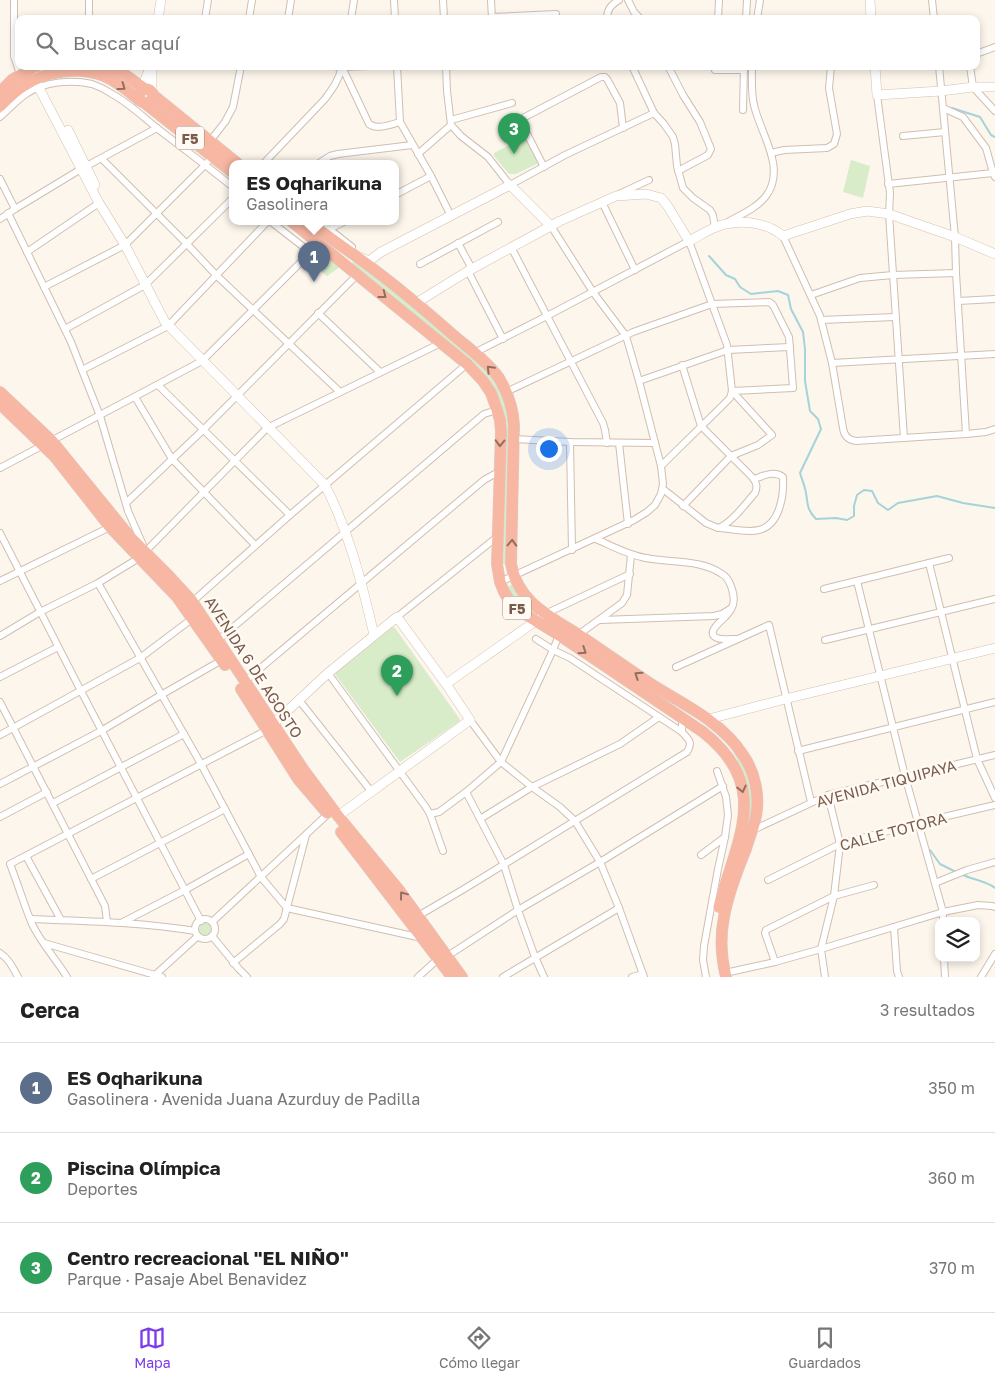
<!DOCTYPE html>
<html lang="es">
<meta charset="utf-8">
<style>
:root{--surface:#fff;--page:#f6f6f6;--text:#222;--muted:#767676;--line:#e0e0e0;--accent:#7c3aed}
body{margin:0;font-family:"Golos Text",sans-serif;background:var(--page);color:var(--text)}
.controls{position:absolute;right:15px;bottom:15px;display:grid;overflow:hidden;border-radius:10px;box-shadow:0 2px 8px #0003}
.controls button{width:45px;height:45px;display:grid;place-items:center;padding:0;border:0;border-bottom:1px solid var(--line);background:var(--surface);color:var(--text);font:25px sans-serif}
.you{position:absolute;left:548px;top:448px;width:18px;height:18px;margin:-12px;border:4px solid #fff;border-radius:50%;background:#1a73e8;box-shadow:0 0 0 8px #1a73e833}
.badge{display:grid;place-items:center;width:32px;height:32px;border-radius:50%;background:var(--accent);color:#fff;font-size:16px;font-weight:700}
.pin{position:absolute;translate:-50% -41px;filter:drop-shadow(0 1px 2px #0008)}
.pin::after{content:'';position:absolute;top:26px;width:18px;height:15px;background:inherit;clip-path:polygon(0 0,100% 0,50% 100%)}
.popup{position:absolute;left:229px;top:160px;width:170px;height:65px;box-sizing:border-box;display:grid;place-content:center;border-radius:10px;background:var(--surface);filter:drop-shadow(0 1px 4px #0005);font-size:16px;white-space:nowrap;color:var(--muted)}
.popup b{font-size:19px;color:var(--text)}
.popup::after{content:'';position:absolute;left:50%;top:100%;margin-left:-10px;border:10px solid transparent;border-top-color:var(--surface)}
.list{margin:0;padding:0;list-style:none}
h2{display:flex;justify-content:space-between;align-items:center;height:65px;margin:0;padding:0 20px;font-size:21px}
h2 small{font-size:16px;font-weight:400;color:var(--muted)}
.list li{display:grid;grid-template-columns:32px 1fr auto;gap:15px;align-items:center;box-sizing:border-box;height:90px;padding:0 20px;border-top:1px solid var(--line)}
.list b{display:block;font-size:19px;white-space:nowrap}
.list p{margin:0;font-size:16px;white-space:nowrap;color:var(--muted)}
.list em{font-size:16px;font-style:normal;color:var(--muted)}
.icon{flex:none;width:28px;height:28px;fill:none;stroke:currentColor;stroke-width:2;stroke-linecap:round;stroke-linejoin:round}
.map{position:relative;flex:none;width:995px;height:977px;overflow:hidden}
.search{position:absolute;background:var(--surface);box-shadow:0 2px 8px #0003;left:15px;right:15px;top:15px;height:55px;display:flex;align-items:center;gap:12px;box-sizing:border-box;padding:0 18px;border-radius:10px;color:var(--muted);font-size:19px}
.sheet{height:335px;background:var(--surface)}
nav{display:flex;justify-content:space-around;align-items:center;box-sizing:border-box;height:70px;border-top:1px solid var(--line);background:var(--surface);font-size:14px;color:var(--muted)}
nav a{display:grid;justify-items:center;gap:2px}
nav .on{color:var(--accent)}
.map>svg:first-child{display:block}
.green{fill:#d8ecc9}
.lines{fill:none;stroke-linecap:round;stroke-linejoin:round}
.stream{stroke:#a5d3da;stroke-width:2}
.street-casing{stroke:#d1beb0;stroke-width:8}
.secondary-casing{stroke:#d6c0b0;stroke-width:10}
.highway-casing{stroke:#dad1cd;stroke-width:12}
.street{stroke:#fff;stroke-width:6}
.secondary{stroke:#fff;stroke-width:9}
.highway{stroke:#f7b7a3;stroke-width:11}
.oneway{stroke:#936e5e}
.labels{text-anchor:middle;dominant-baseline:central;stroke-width:5;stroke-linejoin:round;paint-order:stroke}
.shield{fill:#fffaf3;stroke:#a28b7f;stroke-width:1}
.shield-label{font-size:14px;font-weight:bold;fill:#7a5c4d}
.street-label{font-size:15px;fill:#7a5c4d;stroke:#fffaf3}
</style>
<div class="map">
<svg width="995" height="977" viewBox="0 0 995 977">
<rect width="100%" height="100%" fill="#fdf6ec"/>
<g class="green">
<path d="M 525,137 L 539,163 L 516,174 L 509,174 L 494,156 L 494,153 Z"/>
<path d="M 851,160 L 870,166 L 863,198 L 843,192 Z"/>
<path d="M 322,254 L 340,267 L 327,276 L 315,266 Z"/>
<path d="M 354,261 L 393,290 L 479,364 L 498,386 L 509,413 L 507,566 L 502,563 L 503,502 L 493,390 L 350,265 Z"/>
<path d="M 510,585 L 513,585 L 535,611 L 535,613 L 531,613 L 510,596 L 508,587 Z"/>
<path d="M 392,627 L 395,628 L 459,718 L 460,721 L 400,762 L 335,674 L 335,672 Z"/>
<path d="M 729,745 L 733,746 L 752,781 L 752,818 L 742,838 L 738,765 L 737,759 Z"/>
<circle cx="205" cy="929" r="6"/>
</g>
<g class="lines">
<g class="stream">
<path d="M 952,108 L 980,117 L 991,135 L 995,137"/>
<path d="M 709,256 L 726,275 L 735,279 L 740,287 L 751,294 L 778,291 L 788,295 L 791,309 L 803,332 L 805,349 L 805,381 L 810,411 L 818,419 L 821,429 L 800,473 C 802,480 805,486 806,493 C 808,505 807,510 816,519 L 836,518 L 847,520 L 854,516 L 854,506 L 857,495 L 864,490 L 872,491 L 878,503 L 888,510 L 898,503 L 937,496 L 963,503 L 995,508"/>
<path d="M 930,850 L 940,864 L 956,872"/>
<path d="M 961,874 C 972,880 985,880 995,888"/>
</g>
<g class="street-casing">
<g id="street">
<path d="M 14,0 L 14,56 L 20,74"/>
<path d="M 394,0 L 395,19"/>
<path d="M 443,0 L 444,19"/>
<path d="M 491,0 L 492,19"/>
<path d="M 628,0 L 634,12 L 641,19"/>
<path d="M 932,0 L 934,19"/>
<path d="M 492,17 L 556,14"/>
<path d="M 89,19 L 89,0"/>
<path d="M 205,19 L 208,0"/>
<path d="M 249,19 L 252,0"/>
<path d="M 288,19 L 291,0"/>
<path d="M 351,19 L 354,0"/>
<path d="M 607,19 C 607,9 611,5 619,0"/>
<path d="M 718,19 L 719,0"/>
<path d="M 746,19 L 747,0"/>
<path d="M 757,19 L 760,0"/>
<path d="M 976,54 L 995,47"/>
<path d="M 333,66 L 342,67 L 368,66"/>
<path d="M 397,66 L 400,122 L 431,176 L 451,216"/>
<path d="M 632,66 L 654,113 L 664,124 L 673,137 L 675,144 L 677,166 L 683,188 L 693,198 L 710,210 L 713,215 L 715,228"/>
<path d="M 668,66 L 683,95 L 700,122 L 711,149 L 708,155 L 678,171"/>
<path d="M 715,66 L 715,70 L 744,70"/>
<path d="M 939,66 L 955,237 L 956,273 L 966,434"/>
<path d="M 970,66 L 973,87 L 995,111"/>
<path d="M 342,67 L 369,124 C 377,130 390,125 400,122"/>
<path d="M 877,95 L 890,193 L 889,214 L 904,438"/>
<path d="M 943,108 L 963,117 L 986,148 L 993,173 L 995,177"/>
<path d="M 743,110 L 744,66"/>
<path d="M 0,117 C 8,110 16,101 26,94 C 44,82 70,79 92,84 C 98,86 106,90 112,94 C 129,103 143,117 158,129 C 183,148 208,167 233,187"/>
<path d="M 451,120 L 512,103"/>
<path d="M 451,125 L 461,136 L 488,157 L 510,185 L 565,155 L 654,113"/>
<path d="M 903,136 L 945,132"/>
<path d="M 210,141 L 225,122 L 233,107 L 241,66"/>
<path d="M 771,153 L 784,150 L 827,148 L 834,144 L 837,134 L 829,88 L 831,66"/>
<path d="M 418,154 L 451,125 L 447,91 L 446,66"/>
<path d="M 102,159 L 187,244 L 216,275 L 340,392"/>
<path d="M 264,163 L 325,99 C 333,88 339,80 342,66"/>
<path d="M 319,163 L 330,156 L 338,154 L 412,145"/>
<path d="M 544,167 L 521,122 L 521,119 L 601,77 L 605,77 L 607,79 L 620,103 L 623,128"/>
<path d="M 0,179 L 15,209"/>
<path d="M 888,184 L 993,173"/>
<path d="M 619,194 L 649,180"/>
<path d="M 395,195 L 431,176"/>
<path d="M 602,202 L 635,270"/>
<path d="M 8,213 L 71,342 L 100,416 L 128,511 L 143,545"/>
<path d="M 0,219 L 15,209 L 81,169 L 157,128"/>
<path d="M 270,221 L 310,252"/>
<path d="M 319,221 L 352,247"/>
<path d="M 728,222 C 740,215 757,208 766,196 C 787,168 760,133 754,105 C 751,93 752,79 752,66"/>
<path d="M 327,230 L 346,221"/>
<path d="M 783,236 L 820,316 L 832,363 L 843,428 C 844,436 848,440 856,441 L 966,434 L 986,432 L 995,429"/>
<path d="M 458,243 L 472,269"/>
<path d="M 511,247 L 603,423 L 605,430 L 607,443"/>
<path d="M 27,252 L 99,203"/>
<path d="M 420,264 L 498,222"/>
<path d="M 468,271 L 503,339"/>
<path d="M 44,287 L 125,245 L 206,164 L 212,156"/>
<path d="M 811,295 L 860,278 L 893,275 L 956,273"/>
<path d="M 958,301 L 995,299"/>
<path d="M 318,313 L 380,372"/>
<path d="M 821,320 L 895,317"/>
<path d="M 65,329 L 145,285 L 233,198"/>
<path d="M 474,353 L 547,316 L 689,241 L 727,345 L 732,391 L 730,398 L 722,406 L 661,466"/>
<path d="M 832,363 L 995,354"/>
<path d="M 82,370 L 168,326 L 268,221"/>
<path d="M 639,381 L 728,350 L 790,347"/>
<path d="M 158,385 L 290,515"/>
<path d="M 506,392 L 633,332 L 712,304 L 769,302 L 773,305 L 789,337 L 793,388 L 732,391"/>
<path d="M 135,397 L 172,459 L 255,545"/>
<path d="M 514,439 L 570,442 L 655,443"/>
<path d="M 570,442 L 572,550"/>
<path d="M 619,443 L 628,524"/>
<path d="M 0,468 L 202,361 L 319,244"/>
<path d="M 663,489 L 706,523 L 718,528 C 731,524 746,503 755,493 C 758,486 756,482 752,477 L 701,426 L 682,365"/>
<path d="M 126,503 L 203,430 L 357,275"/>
<path d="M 683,506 L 731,456 L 758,445 L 772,435 L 732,391"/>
<path d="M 720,528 C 732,529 747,533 759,530 C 780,525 784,495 783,477 C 774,470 763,476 754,479"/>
<path d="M 0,533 L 81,691 L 201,921"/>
<path d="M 596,539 C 612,546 628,555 646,558 C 670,563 701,559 722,574 C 726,576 729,581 731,586 C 733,592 735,598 733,605 C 732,608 730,612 727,615 C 724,619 704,633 717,638 C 722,640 730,639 736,639"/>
<path d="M 929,563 L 977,759 L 995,798"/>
<path d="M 0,581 L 110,527"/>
<path d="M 857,581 L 905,776 L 943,912 L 943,921"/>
<path d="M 500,582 L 634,520 L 647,512 L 655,505 L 661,494 L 663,484 L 661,466 L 639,381 L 626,336 L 593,292 L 551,226"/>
<path d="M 98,583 L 201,764 L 261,877 L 287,908 L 422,938"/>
<path d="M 824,589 L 949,558"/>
<path d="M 192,602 L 290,515 L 467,364"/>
<path d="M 545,614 L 630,574"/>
<path d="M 397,617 L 497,537"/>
<path d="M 600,620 L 714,616 L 722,614 L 730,609"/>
<path d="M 578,635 L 622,603 L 627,595 L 631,555"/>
<path d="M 0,636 L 40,612 L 98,583 L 139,558 L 267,428 L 441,343"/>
<path d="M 536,639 L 553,650 L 570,658 L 682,732"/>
<path d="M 825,640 L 995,599"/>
<path d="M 217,641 L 484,414 L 497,410"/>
<path d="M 676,667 L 769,625 L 811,802"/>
<path d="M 328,673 L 425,806 L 430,814 L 443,851"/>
<path d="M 0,677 L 58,647"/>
<path d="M 244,682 L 484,480 L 500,471"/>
<path d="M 299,700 L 371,791"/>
<path d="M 0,702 L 105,906 L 107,922"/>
<path d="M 470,720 L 501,762 L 532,787 L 560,807 L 575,821 L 600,862 L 619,908 L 644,977"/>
<path d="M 0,735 L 140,658 L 193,618"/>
<path d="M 798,751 L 995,702"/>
<path d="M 0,784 L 101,731 L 161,695 L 222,660"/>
<path d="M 466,792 L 504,865 L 518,910 L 535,957 L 544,977"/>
<path d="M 53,803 L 184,734"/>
<path d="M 430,814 L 439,812 L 466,792 L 501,762 L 553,650 L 559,635"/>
<path d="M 0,817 L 47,792"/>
<path d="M 480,819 L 532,787 L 620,744 L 659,717"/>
<path d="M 753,830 L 828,795 L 995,755"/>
<path d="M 701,855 L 725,837"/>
<path d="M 26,856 L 61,920"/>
<path d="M 91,879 L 225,809"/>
<path d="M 768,880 L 840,844 L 918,823 L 995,805"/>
<path d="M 935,883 L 967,870 L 995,862"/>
<path d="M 418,916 L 464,889 L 687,752 C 693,742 689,740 682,732 L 682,724 L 684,719"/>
<path d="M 31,919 C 86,921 141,922 195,931"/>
<circle cx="205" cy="929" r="10"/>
<path d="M 123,922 L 185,890 L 249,854"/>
<path d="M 212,922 L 330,812"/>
<path d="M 894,927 L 897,971 L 899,977"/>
<path d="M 212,936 L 239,969 L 247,977"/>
<path d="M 44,943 L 162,977"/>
<path d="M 0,953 C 9,959 13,968 18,977"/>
<path d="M 944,958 L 945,977"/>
<path d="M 775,962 L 765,933 L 766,930 L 834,896 L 874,885"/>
<path d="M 233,963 L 280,924 L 284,919 L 306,835"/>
<path d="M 725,973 L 775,962 L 821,949 L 943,912 L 978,905 L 992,906 L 995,907"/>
<path d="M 154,976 L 198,936"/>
<path d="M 67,977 C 56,959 41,943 32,924 C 24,905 18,884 10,864 L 267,730"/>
<path d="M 418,977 L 438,959 L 446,957 L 518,910 L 600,862 L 723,786"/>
<path d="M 503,977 L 619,908"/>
<path d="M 632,977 L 643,974"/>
<path d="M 706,977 L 703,960 L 704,946 L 718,869 L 725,837 L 728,815 L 726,797 L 717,771"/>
<path d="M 825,977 L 821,949 L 834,896 L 840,844 L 828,795"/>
<path d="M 981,977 L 995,954"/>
</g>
</g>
<g class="secondary-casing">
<g id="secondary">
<path d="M 870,0 L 871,19"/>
<path d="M 158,19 L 161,0"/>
<path d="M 875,66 L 877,95 L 941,91 L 973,87 L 995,87"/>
<path d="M 152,69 L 152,92"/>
<path d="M 34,74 L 39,88 L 99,203 L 125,245 L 165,322 L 325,485 C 349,532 362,583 374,635"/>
<path d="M 140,91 L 151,66"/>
<path d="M 68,130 L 95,185"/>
<path d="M 359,257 L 369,261 L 381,252 L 510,185 L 551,226"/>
<path d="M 416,303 L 468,271 L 560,221 L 616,196 L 646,194 L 661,198 L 667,205 L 689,241 C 699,236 716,225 726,224 C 744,220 768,223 783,236 L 850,214 L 867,211 L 889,214 L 955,237 L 995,254"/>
<path d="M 446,684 L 540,618"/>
<path d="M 709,719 L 785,699 L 995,648"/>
<path d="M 270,727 L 328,673 L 397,617 L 446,684 L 470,720 L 338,816"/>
</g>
</g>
<g class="highway-casing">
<g id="highway">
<path d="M 108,66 L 124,74 L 145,89"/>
<circle cx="146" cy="96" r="7"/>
<path d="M 0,92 L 13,79 L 37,66"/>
<path d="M 153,95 L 237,163"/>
<path d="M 146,104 L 233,173"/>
<path d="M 0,106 C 7,99 15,91 23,86 C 46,71 79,66 104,76 C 118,82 128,91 139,100"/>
<path d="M 291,221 L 467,364 L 483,381 L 491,393 L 497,410 L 500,420 L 501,432 L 497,564 L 500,582 L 504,592 L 509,600 L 520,611 L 559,635 L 703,732 C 773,787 736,839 719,907"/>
<path d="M 308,221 C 329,238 351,252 372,268 C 400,289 426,311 452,334 C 467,347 487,361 499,378 C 508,393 513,408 514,425 L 511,564 C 518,602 549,616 579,635 C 603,651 627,668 651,684 C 684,705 721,721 743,755 C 755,772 760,796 756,816 C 754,827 749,838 746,849 C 737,871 728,894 724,917 C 720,937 721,957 726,977"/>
<path d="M 0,392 L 52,441 L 131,538 L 168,575 L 192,601 L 303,769 L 338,816 L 399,890 L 462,977"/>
<path d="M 0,404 L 55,457 L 110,527 L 177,597 L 225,665"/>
<path d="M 241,689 L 298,779 L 327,813"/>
<path d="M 341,832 L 452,977"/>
</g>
</g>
<use href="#street" class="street"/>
<use href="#secondary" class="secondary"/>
<use href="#highway" class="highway"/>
</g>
<defs><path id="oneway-chevron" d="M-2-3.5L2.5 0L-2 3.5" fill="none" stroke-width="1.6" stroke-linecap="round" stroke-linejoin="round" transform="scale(1.25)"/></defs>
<g class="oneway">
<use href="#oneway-chevron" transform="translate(122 87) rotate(36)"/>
<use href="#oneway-chevron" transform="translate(383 295) rotate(38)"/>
<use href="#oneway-chevron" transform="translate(490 369) rotate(-134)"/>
<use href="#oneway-chevron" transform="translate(500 443) rotate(91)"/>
<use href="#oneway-chevron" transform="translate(512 543) rotate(-88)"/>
<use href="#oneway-chevron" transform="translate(583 651) rotate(34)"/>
<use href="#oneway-chevron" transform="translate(638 675) rotate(-146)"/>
<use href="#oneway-chevron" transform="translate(742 789) rotate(77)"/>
<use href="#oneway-chevron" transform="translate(403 895) rotate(-127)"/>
</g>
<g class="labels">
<g class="shield">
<rect x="176" y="126.5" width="28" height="23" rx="4"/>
<rect x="503" y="596.5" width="28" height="23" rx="4"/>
</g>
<g class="shield-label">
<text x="190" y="138">F5</text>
<text x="517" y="608">F5</text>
</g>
<g class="street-label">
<text transform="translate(254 667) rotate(57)">AVENIDA 6 DE AGOSTO</text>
<text transform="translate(886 783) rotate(-15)">AVENIDA TIQUIPAYA</text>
<text transform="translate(893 831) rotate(-15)">CALLE TOTORA</text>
</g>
</g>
</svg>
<div class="controls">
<button><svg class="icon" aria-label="layers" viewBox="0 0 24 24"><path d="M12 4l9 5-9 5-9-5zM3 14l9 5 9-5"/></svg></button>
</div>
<div class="you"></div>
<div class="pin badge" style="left:314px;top:282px;background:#5c6f8a">1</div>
<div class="popup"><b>ES Oqharikuna</b>Gasolinera</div>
<div class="pin badge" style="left:397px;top:696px;background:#2e9e5b">2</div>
<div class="pin badge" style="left:514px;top:154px;background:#2e9e5b">3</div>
<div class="search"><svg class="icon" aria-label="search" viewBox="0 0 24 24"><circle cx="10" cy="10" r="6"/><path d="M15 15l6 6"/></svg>Buscar aquí</div>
</div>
<section class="sheet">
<h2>Cerca<small>3 resultados</small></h2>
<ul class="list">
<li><span class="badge" style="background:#5c6f8a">1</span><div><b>ES Oqharikuna</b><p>Gasolinera · Avenida Juana Azurduy de Padilla</p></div><em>350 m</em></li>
<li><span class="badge" style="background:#2e9e5b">2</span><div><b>Piscina Olímpica</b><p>Deportes</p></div><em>360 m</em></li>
<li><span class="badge" style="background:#2e9e5b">3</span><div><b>Centro recreacional &quot;EL NIÑO&quot;</b><p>Parque · Pasaje Abel Benavidez</p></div><em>370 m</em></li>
</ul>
</section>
<nav>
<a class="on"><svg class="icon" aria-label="map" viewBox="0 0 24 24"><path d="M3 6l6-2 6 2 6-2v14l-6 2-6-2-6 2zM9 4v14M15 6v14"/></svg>Mapa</a>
<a><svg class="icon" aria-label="directions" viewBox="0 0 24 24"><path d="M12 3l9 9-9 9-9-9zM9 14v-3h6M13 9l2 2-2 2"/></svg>Cómo llegar</a>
<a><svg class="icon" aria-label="saved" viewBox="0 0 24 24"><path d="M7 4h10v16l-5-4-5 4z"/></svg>Guardados</a>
</nav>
